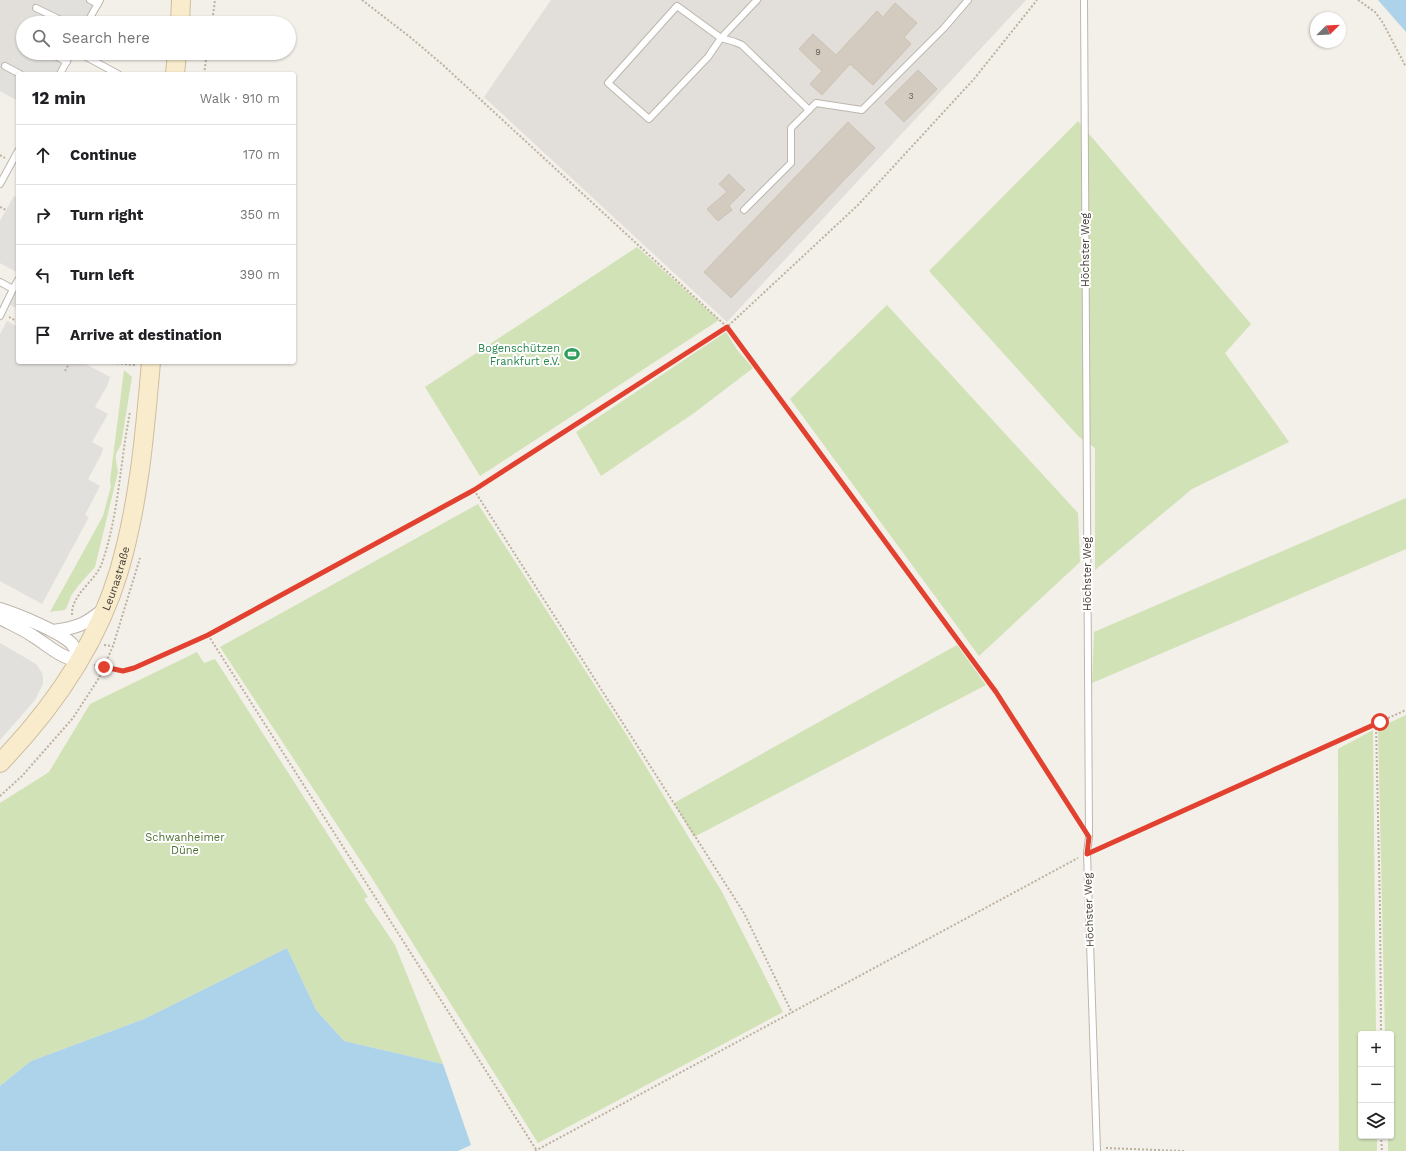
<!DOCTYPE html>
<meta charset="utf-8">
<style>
:root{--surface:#fff;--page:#f2f2f2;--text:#202124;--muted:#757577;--line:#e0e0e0}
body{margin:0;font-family:"Work Sans",sans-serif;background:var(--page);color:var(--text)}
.controls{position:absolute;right:12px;bottom:12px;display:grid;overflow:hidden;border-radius:4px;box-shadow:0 1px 3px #0004}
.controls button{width:36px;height:36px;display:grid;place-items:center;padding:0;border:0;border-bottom:1px solid var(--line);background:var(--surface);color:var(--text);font:20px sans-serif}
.compass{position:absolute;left:1310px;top:12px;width:36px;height:36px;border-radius:50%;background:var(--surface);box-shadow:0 1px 3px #0004;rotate:66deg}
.stop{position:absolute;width:12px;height:12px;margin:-9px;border:3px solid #e24130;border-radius:50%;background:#fff}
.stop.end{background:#e24130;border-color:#fff;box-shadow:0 1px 4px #0008}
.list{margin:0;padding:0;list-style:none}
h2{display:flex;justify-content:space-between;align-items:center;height:52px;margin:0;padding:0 16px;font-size:17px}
h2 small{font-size:13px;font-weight:400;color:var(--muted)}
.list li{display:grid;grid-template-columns:26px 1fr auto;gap:12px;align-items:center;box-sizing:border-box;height:60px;padding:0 16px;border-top:1px solid var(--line)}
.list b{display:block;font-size:15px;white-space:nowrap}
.list em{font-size:13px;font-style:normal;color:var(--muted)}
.icon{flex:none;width:22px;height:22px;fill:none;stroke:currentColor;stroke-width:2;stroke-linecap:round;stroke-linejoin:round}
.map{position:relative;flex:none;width:1406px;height:1151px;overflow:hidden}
.search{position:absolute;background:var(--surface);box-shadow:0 1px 3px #0004;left:16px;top:16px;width:280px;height:44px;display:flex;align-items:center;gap:10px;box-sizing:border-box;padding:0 14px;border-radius:22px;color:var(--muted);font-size:15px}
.panel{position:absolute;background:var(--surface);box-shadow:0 1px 3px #0004;left:16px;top:72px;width:280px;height:292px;border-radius:4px}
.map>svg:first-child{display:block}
.industrial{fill:#e2deda}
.green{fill:#d1e2b6}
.parking{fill:#e2e0dd}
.water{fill:#acd3e9}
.building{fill:#d3cac0;stroke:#cdc2b4}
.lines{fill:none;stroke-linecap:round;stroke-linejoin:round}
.service-casing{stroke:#bdb6ad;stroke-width:8}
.minor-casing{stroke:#bdb6ad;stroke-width:14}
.secondary-casing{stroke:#cdbe9e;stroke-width:20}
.path{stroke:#bdb19f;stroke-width:2;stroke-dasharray:2 2;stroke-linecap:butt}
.service{stroke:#fff;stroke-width:6}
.minor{stroke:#fff;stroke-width:12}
.secondary{stroke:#f9eccd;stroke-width:18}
.route{stroke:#e24130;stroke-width:5}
.labels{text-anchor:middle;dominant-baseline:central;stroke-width:4;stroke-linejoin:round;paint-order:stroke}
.number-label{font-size:9px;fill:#69625a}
.street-label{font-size:11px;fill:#464038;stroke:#fff}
.leisure-label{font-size:11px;fill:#27864d;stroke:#fff;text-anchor:end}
.park-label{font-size:11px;fill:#4d7132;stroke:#fff}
</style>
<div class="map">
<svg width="1406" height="1151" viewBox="0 0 1406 1151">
<rect width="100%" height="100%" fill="#f3efe9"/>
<g class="industrial">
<path d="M 0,0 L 46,0 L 33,23 L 23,23 L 23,41 L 0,83 Z"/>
<path d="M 551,0 L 1026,0 L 727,322 L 484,97 Z"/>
</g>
<g class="green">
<path d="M 1078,121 L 1251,324 L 1225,353 L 1289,442 L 1192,489 L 1095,570 L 1095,448 L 1079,437 L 929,271 Z"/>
<path d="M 637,247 L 719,320 L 480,476 L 425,387 Z"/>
<path d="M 887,305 L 1078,513 L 1080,562 L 979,656 L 790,399 Z"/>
<path d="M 726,332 L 738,351 L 753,368 L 694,413 L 601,476 L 576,432 Z"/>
<path d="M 124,370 L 132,377 L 121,445 C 113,456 116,459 118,472 L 95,567 L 78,586 L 71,596 L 66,609 C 60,612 56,610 50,612 L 103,516 L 111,486 L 110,481 Z"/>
<path d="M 1406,498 L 1406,549 L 1092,683 L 1094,632 Z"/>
<path d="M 478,504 L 626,734 L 722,892 L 783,1012 L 538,1143 L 370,875 L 220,647 Z"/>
<path d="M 957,645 L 986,685 L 694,837 L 674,803 Z"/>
<path d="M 197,652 L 204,663 L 215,659 L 368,897 L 364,899 L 395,945 L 443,1064 L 344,1041 L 316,1010 L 287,948 L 144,1019 L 31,1061 L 0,1086 L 0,803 L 49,772 L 90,704 Z"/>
<path d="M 1406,715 L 1406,1151 L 1388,1151 L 1388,1136 L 1391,1136 L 1391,1034 L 1385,1034 L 1378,728 Z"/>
<path d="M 1373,730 L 1376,1034 L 1361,1034 L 1361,1136 L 1377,1136 L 1377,1151 L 1339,1151 L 1338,749 Z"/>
</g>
<g class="parking">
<path d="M 46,0 L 100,0 L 87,23 L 33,23 Z"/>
<path d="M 23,41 L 23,53 L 71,53 L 60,74 L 18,74 L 18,101 L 0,91 L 0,83 Z"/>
<path d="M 14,196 L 18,198 L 18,273 L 0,263 L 0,221 Z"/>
<path d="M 18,280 L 18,309 L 6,303 Z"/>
<path d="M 7,321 L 18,327 L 18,362 L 82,362 L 110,377 L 107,386 L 95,407 L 108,414 L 92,442 L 103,448 L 102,453 L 88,479 L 100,486 L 85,515 L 89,517 L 42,604 L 0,581 L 0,334 Z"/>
<path d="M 0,643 L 36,664 L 42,673 L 43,678 L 43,684 L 35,700 L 0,740 Z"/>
</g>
<g class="water">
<path d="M 1378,0 L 1406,0 L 1406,32 Z"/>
<path d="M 287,948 L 316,1010 L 344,1041 L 443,1064 L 471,1145 L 458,1151 L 0,1151 L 0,1086 L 31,1061 L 144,1019 Z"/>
</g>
<g class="building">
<path d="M 895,3 L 917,23 L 904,37 L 911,44 L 873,85 L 850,64 L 822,95 L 810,84 L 822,71 L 799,49 L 813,34 L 836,55 L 877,11 L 883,17 Z"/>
<path d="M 918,70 L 937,89 L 904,122 L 885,103 Z"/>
<path d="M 848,122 L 875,148 L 731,298 L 704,272 Z"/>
<path d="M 729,174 L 745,190 L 729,206 L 732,210 L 718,221 L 707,209 L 727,192 L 719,184 Z"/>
</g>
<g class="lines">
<g class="service-casing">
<g id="service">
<path d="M 90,0 L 98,4"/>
<path d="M 757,0 L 721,38 L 708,57 L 649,119 L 608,83 L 677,6 L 721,38 L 735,42 L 742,45 L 809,110"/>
<path d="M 1084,0 L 1089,837 L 1087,853 L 1097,1151"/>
<path d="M 36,8 L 67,23"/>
<path d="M 87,23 L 100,0"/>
<path d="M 21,38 L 23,39"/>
<path d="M 50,53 L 67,62"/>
<path d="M 79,53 L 118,74"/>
<path d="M 5,66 L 20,74"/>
<path d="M 60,74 L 71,53"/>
<path d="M 0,184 L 18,151"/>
<path d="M 744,210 L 791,163 L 791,128 L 816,103 L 862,110 L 944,28 L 968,0"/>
<path d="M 0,282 L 13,289 L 0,316"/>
<path d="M 13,289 L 18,280"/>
</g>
</g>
<g class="minor-casing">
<g id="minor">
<path d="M 0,609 C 16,614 61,632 72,644 C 76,649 78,655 79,661 C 61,658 49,646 33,636 C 23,629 11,624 0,618"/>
<path d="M 53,631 C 77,628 86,624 104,609"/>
</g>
</g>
<g class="secondary-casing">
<g id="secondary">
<path d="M 180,23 L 181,0"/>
<path d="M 175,74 L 177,53"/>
<path id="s1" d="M 0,763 C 53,708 97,645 119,571 C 139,503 145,432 151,362"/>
</g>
</g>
<g class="path">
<path d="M 362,0 L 410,37 L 443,65 L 727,327 L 996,692 L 1080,822"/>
<path d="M 1358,0 L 1375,12 L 1383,23 L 1406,67"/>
<path d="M 212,23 L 215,0"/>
<path d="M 204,74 L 207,53"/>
<path d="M 0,155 L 5,158"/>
<path d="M 0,207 L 6,210"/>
<path d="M 9,317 L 18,322"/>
<path d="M 105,362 L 135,365"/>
<path d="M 65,371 L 70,362"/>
<path d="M 474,490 L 744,913 L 792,1013"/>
<path d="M 72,615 C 71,594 96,581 102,563 C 119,514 120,462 130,412"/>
<path d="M 208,635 L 537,1151"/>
<path d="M 104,645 L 113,646"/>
<path d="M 94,665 L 123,671 L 134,668 L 208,635 L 474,490 L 727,327 L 858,205 L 974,79 L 1037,0"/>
<path d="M 1376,724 L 1380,909 L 1381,1034"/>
<path d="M 0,796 L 22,776 L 73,718 L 99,678 L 113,646 L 140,558"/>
<path d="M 1096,849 L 1406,710"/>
<path d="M 1381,1136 L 1382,1151"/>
<path d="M 1106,1148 L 1184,1151"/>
<path d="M 535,1151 L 1078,858"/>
</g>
<use href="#service" class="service"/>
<use href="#minor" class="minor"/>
<use href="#secondary" class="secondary"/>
</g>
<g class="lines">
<path class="route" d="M 104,667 L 123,671 L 134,668 L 208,635 L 474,490 L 727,327 L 996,692 L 1089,837 L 1087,854 L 1380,722"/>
</g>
<defs>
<g id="stadium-bare" transform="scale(1.2)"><path d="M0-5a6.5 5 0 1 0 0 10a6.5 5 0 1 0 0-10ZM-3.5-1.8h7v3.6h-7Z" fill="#2e9e5b" stroke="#fff" stroke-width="2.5" paint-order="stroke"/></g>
</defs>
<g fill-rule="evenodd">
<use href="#stadium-bare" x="572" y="354"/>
</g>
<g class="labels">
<g class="number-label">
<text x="818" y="52">9</text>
<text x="911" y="96">3</text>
</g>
<g class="street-label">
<text transform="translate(1085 250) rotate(-90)">Höchster Weg</text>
<text transform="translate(1087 574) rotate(-90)">Höchster Weg</text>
<text stroke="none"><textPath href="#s1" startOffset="220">Leunastraße</textPath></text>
<text transform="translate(1089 910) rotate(-92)">Höchster Weg</text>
</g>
<g class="leisure-label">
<text x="560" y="348">Bogenschützen<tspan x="560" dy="13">Frankfurt e.V.</tspan></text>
</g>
<g class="park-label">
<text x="185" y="837">Schwanheimer<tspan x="185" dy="13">Düne</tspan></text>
</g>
</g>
</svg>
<div class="controls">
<button>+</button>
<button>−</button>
<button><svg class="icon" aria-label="layers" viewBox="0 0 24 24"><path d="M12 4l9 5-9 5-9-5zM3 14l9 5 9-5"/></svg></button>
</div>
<svg class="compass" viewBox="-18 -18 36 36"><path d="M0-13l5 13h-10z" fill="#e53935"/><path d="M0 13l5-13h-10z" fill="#757577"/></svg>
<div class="stop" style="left:1380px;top:722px"></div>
<div class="stop end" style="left:104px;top:667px"></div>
<div class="search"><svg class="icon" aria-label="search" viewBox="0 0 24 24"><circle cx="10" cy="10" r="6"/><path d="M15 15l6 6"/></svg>Search here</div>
<section class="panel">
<h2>12 min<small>Walk · 910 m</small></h2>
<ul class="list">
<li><svg class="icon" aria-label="ahead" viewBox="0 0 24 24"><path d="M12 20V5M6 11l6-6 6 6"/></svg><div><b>Continue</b></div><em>170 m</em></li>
<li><svg class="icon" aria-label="right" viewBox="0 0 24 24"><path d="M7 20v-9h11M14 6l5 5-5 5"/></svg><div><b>Turn right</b></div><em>350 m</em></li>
<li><svg class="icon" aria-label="left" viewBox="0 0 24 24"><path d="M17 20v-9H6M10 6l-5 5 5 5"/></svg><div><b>Turn left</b></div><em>390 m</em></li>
<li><svg class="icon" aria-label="arrive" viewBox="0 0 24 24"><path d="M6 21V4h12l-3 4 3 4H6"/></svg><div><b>Arrive at destination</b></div></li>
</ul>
</section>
</div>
